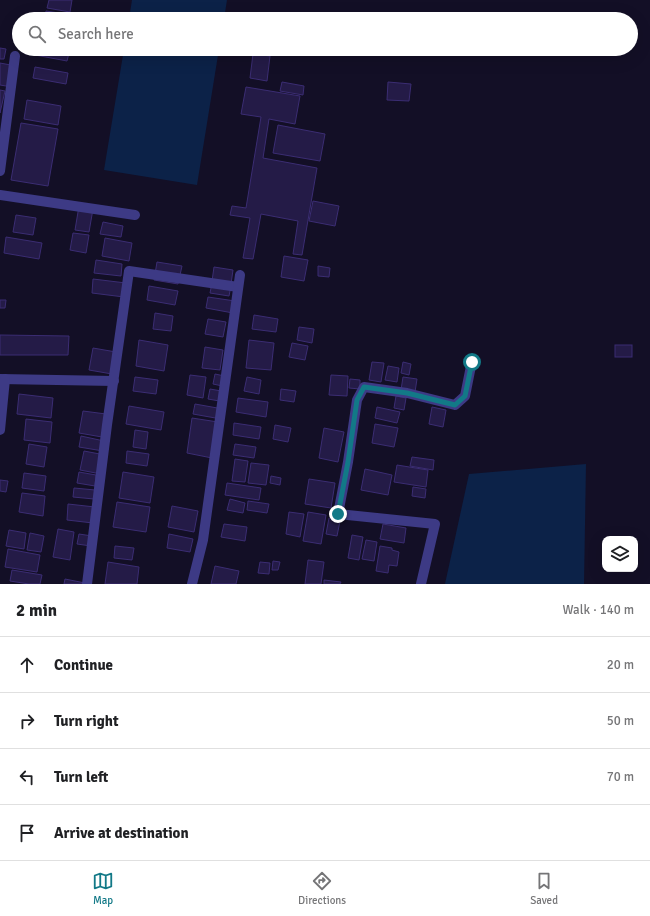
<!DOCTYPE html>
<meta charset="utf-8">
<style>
:root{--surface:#fff;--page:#f6f6f6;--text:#202124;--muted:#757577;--line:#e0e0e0;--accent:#127987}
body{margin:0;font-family:Signika,sans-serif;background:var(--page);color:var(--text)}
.controls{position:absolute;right:12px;bottom:12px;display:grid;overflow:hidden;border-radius:8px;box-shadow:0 4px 16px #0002}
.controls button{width:36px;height:36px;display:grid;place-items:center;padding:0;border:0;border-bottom:1px solid var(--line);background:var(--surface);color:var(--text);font:20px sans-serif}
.stop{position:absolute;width:12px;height:12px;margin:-9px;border:3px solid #127987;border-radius:50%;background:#fff}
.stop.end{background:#127987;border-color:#fff;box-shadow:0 1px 4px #0008}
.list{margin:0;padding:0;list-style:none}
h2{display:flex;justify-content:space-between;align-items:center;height:52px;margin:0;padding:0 16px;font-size:17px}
h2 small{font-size:13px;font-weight:400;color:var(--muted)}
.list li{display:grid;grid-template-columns:26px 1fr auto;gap:12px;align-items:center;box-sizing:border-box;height:56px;padding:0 16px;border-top:1px solid var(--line)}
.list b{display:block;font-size:15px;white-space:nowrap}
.list em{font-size:13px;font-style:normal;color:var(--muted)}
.icon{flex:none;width:22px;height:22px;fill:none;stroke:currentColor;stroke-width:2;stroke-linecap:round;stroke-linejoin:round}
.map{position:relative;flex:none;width:650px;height:584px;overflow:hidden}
.search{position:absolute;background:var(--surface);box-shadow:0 4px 16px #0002;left:12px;right:12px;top:12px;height:44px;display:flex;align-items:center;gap:10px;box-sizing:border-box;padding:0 14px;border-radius:22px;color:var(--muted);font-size:15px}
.sheet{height:276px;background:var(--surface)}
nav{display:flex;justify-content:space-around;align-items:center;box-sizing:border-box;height:56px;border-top:1px solid var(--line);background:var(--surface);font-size:11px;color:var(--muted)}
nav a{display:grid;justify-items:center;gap:2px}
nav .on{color:var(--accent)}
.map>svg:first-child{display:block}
.water{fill:#0c2248}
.building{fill:#241b47;stroke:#3b2d73}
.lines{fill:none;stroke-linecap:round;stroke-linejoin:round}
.minor{stroke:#3d3a85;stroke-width:10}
.route{stroke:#127987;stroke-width:5}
</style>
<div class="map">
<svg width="650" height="584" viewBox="0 0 650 584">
<rect width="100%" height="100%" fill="#130f26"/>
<g class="water">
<path d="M 132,0 L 227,0 L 224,19 L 129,19 Z"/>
<path d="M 124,49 L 219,49 L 197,185 L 104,170 Z"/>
<path d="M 586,464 L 584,584 L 445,584 L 469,474 Z"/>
</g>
<g class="building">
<path d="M 49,0 L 72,0 L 70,12 L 47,8 Z"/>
<path d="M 46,11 L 59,13 L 58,19 L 45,18 Z"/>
<path d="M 0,48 L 6,49 L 4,59 L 0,59 Z"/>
<path d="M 36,49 L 70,49 L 67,61 L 35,55 Z"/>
<path d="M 253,54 L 270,56 L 267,81 L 250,78 Z"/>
<path d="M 0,63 L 16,66 L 12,87 L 0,85 Z"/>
<path d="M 35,67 L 68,73 L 66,84 L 33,78 Z"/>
<path d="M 282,82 L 304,86 L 303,95 L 280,91 Z"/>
<path d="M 388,82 L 411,84 L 409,101 L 387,100 Z"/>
<path d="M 246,87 L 300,96 L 295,124 L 269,119 L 263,158 L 317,168 L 302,255 L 293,254 L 298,221 L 261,214 L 253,259 L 243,258 L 250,218 L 230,215 L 232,206 L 246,208 L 261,117 L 241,114 Z"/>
<path d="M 0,90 L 5,91 L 0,113 Z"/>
<path d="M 27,100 L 61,106 L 58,125 L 24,119 Z"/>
<path d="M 21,123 L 58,129 L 48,186 L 11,180 Z"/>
<path d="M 278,125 L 325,134 L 320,161 L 273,153 Z"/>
<path d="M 313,201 L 339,206 L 335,226 L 309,221 Z"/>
<path d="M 79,206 L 93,209 L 89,232 L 75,230 Z"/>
<path d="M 16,215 L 36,218 L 33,235 L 13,232 Z"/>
<path d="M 103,222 L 123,226 L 121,237 L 100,234 Z"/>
<path d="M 73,233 L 89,235 L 86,253 L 70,250 Z"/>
<path d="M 6,237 L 42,243 L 39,259 L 4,253 Z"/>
<path d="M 105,238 L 132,243 L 129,261 L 102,256 Z"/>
<path d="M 284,256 L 308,260 L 304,281 L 281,277 Z"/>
<path d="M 96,260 L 122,264 L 121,276 L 94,273 Z"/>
<path d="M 157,262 L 182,266 L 178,284 L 154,280 Z"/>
<path d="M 318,266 L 330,268 L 329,277 L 318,276 Z"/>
<path d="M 214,267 L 233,270 L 231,284 L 212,281 Z"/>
<path d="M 93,279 L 126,283 L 124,297 L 92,293 Z"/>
<path d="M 212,283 L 231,286 L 229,296 L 210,293 Z"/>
<path d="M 149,286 L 178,291 L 175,305 L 147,300 Z"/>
<path d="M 208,297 L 235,301 L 233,313 L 206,308 Z"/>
<path d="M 0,300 L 6,300 L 5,308 L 0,308 Z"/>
<path d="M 155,313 L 173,316 L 171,331 L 153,329 Z"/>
<path d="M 254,315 L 278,319 L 276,332 L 252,329 Z"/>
<path d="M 208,319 L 226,322 L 223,337 L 205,334 Z"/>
<path d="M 299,327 L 314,329 L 312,343 L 297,340 Z"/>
<path d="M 0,335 L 69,336 L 68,355 L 0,355 Z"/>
<path d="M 139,340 L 168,345 L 164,371 L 136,366 Z"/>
<path d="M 249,340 L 274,343 L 271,370 L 246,368 Z"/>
<path d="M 292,343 L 308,346 L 305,360 L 289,357 Z"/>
<rect x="615" y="345" width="17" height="12"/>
<path d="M 205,347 L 223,350 L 220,370 L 202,368 Z"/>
<path d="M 93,348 L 116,352 L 112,374 L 89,370 Z"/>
<path d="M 372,362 L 384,363 L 381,382 L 369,380 Z"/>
<path d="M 403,362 L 411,364 L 409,375 L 401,373 Z"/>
<path d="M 388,366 L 399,368 L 397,382 L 385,380 Z"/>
<path d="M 215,374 L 229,377 L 227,387 L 213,384 Z"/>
<path d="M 190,375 L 206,377 L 203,398 L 187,395 Z"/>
<path d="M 331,375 L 348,376 L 347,396 L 329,395 Z"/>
<path d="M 135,377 L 158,380 L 156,394 L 133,391 Z"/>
<path d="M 247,377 L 261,380 L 259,394 L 244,391 Z"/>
<path d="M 403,377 L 417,379 L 415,392 L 401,390 Z"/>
<path d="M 350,379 L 360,380 L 360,389 L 349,388 Z"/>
<path d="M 210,389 L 227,392 L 225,402 L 208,399 Z"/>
<path d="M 281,389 L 296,391 L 294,402 L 280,400 Z"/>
<path d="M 19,394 L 53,398 L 51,418 L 17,414 Z"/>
<path d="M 396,396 L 406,398 L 404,410 L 394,408 Z"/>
<path d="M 238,398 L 268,402 L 266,417 L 236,412 Z"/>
<path d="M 195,404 L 223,409 L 221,419 L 193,414 Z"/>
<path d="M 129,406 L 164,412 L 161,430 L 126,424 Z"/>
<path d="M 377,407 L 400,412 L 397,423 L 375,418 Z"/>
<path d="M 432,407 L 446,410 L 443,427 L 429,424 Z"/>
<path d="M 83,411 L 106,414 L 102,437 L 79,433 Z"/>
<path d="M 192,418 L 218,422 L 212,458 L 187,453 Z"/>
<path d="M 26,419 L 52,422 L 50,443 L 24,440 Z"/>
<path d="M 234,423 L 261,427 L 259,439 L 233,435 Z"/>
<path d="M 375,424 L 398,428 L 394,447 L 372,443 Z"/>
<path d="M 275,425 L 291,428 L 288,442 L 273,439 Z"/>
<path d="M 324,428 L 344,432 L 338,462 L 319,458 Z"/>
<path d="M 135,430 L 148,432 L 146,449 L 133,447 Z"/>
<path d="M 81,436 L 104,441 L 103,451 L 79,447 Z"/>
<path d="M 29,444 L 47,447 L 44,467 L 26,464 Z"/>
<path d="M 235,444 L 256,447 L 254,458 L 233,455 Z"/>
<path d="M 84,451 L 105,455 L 101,474 L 80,470 Z"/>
<path d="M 127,451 L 149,454 L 147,466 L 126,463 Z"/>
<path d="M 412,457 L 434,460 L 433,470 L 410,466 Z"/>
<path d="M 235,459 L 248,461 L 245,482 L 232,481 Z"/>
<path d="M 251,463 L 269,465 L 266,485 L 248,483 Z"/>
<path d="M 397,465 L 428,470 L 426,487 L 394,482 Z"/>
<path d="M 365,469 L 392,475 L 388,495 L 361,490 Z"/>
<path d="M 79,472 L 96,475 L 95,486 L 77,483 Z"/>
<path d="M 123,472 L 154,477 L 150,503 L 119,498 Z"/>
<path d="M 24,473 L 46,476 L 44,491 L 22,488 Z"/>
<path d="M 271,476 L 281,478 L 280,485 L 270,483 Z"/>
<path d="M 309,479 L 335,483 L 331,508 L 305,504 Z"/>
<path d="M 0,480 L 8,481 L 6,492 L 0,491 Z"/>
<path d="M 227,483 L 261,488 L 259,500 L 225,495 Z"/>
<path d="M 413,487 L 426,489 L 425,498 L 412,496 Z"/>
<path d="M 74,488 L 95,490 L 94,499 L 73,497 Z"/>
<path d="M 22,493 L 45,496 L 43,516 L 19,512 Z"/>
<path d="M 230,499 L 245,503 L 243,513 L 227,510 Z"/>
<path d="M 248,501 L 269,504 L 267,513 L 247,510 Z"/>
<path d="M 117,502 L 150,507 L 146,532 L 113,527 Z"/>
<path d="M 68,504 L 95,507 L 93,523 L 67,520 Z"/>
<path d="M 172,506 L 198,511 L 194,532 L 168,527 Z"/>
<path d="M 289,512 L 304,514 L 300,537 L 286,534 Z"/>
<path d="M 308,512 L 326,515 L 321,544 L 303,541 Z"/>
<path d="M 329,518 L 340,521 L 337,536 L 326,534 Z"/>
<path d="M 224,524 L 247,527 L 245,541 L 221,537 Z"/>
<path d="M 383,524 L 406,528 L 404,543 L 380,539 Z"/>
<path d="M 58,529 L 74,532 L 70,560 L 53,557 Z"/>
<path d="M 9,530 L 26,533 L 24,549 L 6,546 Z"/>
<path d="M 30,533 L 44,536 L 41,552 L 27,550 Z"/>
<path d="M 79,534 L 92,536 L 91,546 L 77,544 Z"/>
<path d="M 169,534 L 193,539 L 190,552 L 167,548 Z"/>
<path d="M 352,535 L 363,537 L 359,560 L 348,558 Z"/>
<path d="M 366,540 L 377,542 L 374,561 L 362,559 Z"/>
<path d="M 115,546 L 134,548 L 132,560 L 114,558 Z"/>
<path d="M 380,546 L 392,548 L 392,550 L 399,552 L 397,566 L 389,565 L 388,573 L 376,571 Z"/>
<path d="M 8,549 L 40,555 L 37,572 L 5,567 Z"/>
<path d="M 308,560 L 324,562 L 321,584 L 305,584 Z"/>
<path d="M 273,561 L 280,562 L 278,570 L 272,570 Z"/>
<path d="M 108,562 L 139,567 L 137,584 L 105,584 Z"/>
<path d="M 260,562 L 270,563 L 269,574 L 258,573 Z"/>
<path d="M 215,566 L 239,571 L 236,584 L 211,584 Z"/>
<path d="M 12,570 L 42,575 L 40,584 L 29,584 L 10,581 Z"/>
<path d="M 65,579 L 85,583 L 85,584 L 64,584 Z"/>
<path d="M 324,580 L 341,582 L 340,584 L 324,584 Z"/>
</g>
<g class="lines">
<g class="minor">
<path d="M 0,171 L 15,56"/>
<path d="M 0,195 L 135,215"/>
<path d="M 0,379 L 114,381"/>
<path d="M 0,430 L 5,379"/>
<path d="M 87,584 L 107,425 L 129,271 L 238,287"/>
<path d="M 192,584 L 203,540 L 240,275"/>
<path d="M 421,584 L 435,524 L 338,514 L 348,462 L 357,400 L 364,387 L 407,393 L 455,405 L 465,396 L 472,361"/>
</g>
</g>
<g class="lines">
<path class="route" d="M 338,514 L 348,462 L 357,400 L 364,387 L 407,393 L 455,405 L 465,396 L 472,362"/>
</g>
</svg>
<div class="controls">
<button><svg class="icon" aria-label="layers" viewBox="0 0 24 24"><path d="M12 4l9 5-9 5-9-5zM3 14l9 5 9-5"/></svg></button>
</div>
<div class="stop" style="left:472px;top:362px"></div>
<div class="stop end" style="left:338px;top:514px"></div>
<div class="search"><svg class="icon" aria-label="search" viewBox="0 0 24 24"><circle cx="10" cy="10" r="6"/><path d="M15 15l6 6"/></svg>Search here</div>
</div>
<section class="sheet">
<h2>2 min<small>Walk · 140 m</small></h2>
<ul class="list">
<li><svg class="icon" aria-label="ahead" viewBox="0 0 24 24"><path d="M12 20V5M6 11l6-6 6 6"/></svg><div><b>Continue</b></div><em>20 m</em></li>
<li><svg class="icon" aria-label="right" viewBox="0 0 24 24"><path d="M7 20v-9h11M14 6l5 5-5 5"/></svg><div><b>Turn right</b></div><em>50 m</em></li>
<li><svg class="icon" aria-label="left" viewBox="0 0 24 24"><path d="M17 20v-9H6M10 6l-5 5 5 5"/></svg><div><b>Turn left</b></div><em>70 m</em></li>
<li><svg class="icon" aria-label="arrive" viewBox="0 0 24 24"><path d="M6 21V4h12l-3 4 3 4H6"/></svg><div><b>Arrive at destination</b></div></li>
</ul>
</section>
<nav>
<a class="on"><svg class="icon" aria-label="map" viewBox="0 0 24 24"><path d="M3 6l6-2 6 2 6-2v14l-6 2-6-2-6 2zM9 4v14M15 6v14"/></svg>Map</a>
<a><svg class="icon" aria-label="directions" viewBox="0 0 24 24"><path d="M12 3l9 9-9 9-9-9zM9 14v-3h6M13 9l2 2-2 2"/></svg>Directions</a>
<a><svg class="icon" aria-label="saved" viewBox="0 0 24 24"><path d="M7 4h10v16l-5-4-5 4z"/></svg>Saved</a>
</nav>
